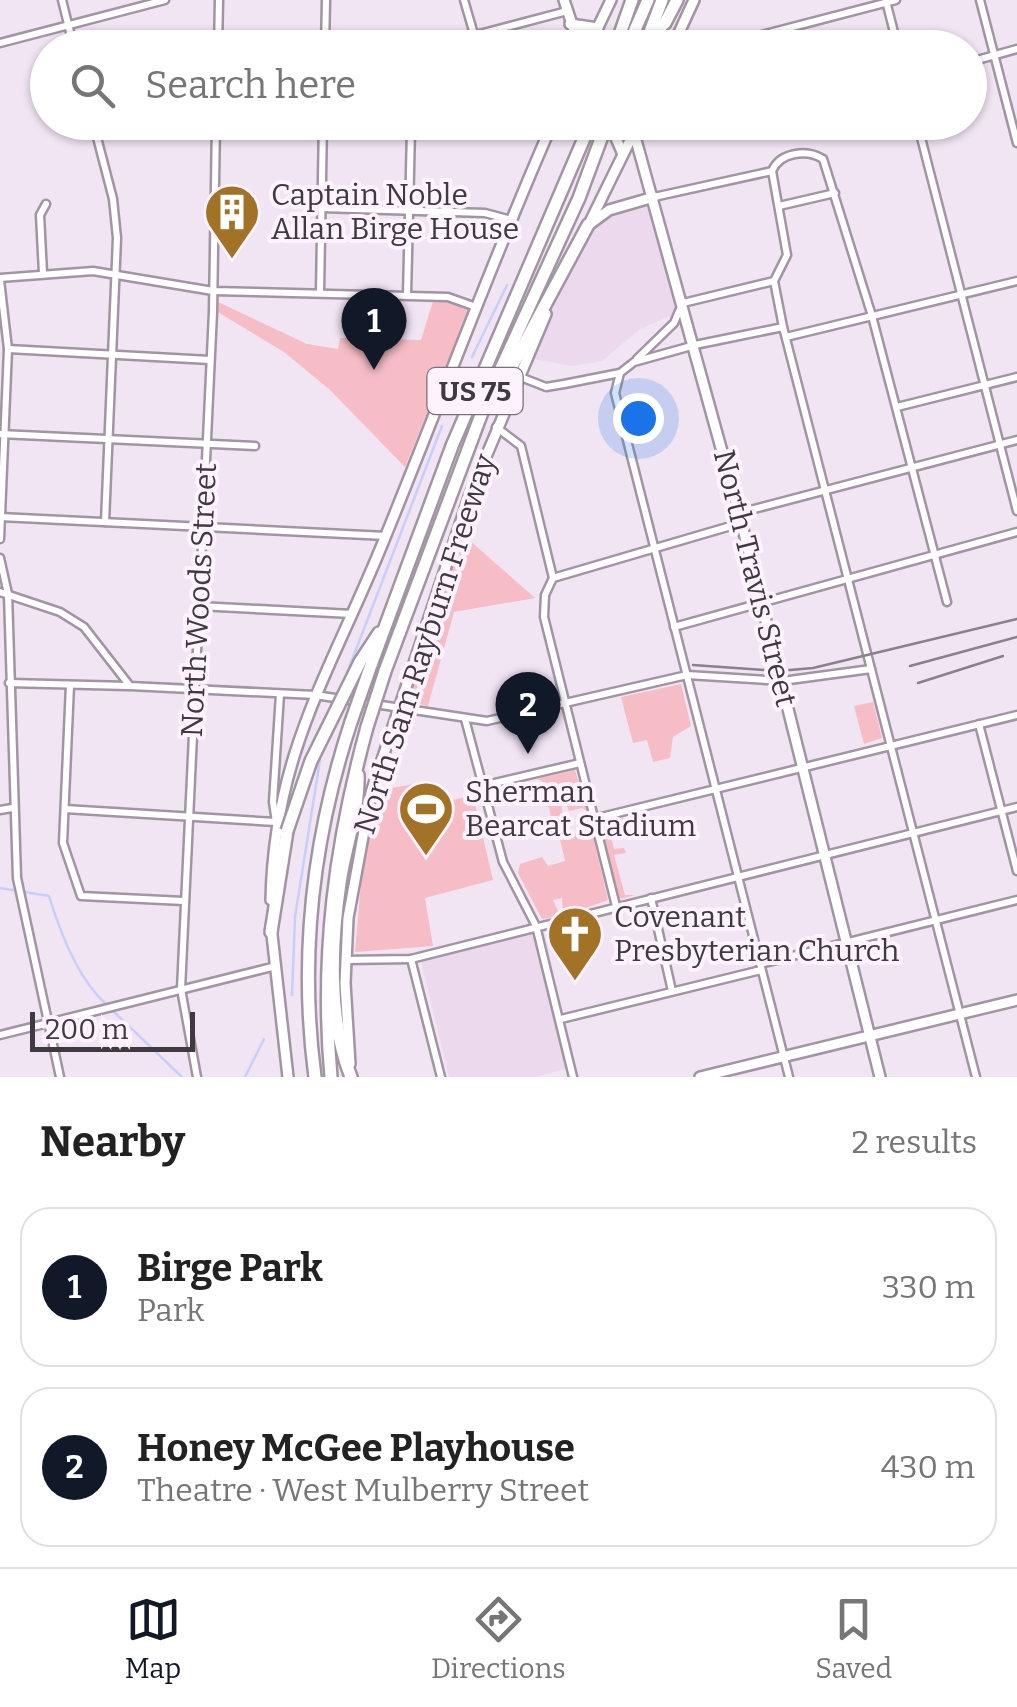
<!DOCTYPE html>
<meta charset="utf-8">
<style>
:root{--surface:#fff;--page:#f2f2f2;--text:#222;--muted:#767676;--line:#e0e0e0;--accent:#111827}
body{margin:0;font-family:Bitter,serif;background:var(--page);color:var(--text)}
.scale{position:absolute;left:30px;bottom:25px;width:165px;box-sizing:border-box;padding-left:10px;border:5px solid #3f3a40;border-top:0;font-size:28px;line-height:35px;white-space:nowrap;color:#3f3a40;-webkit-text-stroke:8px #fdf2fe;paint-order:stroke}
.you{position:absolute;left:638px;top:418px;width:35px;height:35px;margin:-25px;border:8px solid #fff;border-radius:50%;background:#1a73e8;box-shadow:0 0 0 15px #1a73e833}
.badge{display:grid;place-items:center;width:65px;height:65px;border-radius:50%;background:var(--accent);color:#fff;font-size:32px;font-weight:700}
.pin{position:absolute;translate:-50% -82px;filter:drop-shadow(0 2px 5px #0008)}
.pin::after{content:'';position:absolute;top:52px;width:35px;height:30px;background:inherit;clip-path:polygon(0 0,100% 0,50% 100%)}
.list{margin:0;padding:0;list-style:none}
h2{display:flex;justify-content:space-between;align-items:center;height:130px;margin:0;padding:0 40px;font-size:42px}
h2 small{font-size:32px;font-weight:400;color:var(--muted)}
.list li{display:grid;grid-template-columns:65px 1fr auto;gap:30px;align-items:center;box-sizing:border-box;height:160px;margin:0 20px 20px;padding:0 20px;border:2px solid var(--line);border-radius:30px}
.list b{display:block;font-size:38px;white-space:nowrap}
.list p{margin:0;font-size:32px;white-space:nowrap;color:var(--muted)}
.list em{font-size:32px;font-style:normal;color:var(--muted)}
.icon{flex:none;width:55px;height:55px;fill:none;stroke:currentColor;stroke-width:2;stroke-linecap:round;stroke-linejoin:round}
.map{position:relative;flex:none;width:1017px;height:1077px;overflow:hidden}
.search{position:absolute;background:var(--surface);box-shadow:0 2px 8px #0004;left:30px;right:30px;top:30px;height:110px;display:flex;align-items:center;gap:25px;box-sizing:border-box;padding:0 35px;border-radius:55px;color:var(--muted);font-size:38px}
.sheet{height:490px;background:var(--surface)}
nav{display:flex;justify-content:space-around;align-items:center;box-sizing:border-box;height:140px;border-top:2px solid var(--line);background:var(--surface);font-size:28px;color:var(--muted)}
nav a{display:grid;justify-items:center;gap:5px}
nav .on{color:var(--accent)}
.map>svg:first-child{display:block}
.built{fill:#ecd9ee}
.green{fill:#f6bdc6}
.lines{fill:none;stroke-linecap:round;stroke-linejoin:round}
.stream{stroke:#c8cefa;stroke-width:2.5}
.minor-casing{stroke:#a295a3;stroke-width:11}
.major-casing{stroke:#a295a3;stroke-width:14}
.highway-casing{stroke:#a295a3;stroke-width:16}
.minor{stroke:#fff;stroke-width:6}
.major{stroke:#fff;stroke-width:9}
.highway{stroke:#fff;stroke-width:11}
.rail{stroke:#88808a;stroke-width:2.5}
.highway-bridge-casing{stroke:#a295a3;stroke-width:16;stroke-linecap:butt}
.highway-bridge{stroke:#fff;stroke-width:11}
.labels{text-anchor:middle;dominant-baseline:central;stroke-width:8;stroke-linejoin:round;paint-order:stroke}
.shield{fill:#fdf2fe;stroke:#787179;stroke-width:2.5}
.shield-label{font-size:28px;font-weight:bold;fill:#3f3a40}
.poi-label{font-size:30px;fill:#3f3a40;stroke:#fdf2fe;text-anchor:start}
.street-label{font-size:30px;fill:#3f3a40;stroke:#fdf2fe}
</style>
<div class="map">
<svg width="1017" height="1077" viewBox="0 0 1017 1077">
<rect width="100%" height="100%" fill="#f1e4f3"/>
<g class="built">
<path d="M 648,203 L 674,300 L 674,314 L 640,329 L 602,361 L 573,366 L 529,358 L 587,231 L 609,213 Z"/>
<path d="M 534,931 L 566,1069 L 535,1077 L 449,1077 L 421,961 Z"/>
</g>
<g class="green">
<path d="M 434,298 L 467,305 L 469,311 L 405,467 L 330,390 L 284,352 L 216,311 L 216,301 L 307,344 L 338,349 L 340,338 L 421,340 Z"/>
<path d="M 460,532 L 535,598 L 454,612 L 428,706 L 412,702 L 408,694 Z"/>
<path d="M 681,684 L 691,726 L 673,737 L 670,758 L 653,762 L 647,740 L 633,743 L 621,697 Z"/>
<path d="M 873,702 L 882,738 L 864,744 L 854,706 Z"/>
<path d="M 575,770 L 587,811 L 582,808 L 569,811 L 566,804 L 561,805 L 563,815 L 551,817 L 549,807 L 544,806 L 548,804 L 542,781 L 537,779 Z"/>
<path d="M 432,781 L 437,804 L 473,795 L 493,880 L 425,898 L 433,946 L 355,952 L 362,871 L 380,790 Z"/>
<path d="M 644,813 L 646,820 L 609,829 L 614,849 L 624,848 L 626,853 L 614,855 L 625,895 L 636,895 L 619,899 L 600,824 Z"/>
<path d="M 591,828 L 608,900 L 563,916 L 562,898 L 553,900 L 560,916 L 542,919 L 518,873 L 520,864 L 542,857 L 548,866 L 565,861 L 560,839 Z"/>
</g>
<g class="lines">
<g class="stream">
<path d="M 472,357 L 507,285"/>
<path d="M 347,673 L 442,426"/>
<path d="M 0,888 L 49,896 C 60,932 78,979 106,1004"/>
<path d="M 292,995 L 295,917 L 320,760"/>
<path d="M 112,1010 L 182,1077"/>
<path d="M 245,1077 L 264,1039"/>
</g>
<g class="minor-casing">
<g id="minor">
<path d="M 62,0 L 74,48"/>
<path d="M 464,0 L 478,48"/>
<path d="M 980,0 L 1017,143"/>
<path d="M 886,1 L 898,48"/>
<path d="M 472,36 L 567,11"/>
<path d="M 675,42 L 690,48"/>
<path d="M 0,43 L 165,0"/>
<path d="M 218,48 L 219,0"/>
<path d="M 325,48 L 326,0"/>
<path d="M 712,48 L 896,0"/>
<path d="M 970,62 L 1017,49"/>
<path d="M 93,122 L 113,199 L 117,238 L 105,522"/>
<path d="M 539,122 L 548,134"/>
<path d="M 917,122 L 1017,511"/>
<path d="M 636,129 L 662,132 L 687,122"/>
<path d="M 772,171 L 787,255 L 774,281 L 783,327 L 976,1077"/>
<path d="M 654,197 L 772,171 C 780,152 807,149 823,159 L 872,316 L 947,602"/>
<path d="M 779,206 L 835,193"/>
<path d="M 321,208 L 485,213 L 511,220"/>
<path d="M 43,273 L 40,215 L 46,204"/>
<path d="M 0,278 L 93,271 L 213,291 L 448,297 L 476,307"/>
<path d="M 0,280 L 8,349 L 0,539"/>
<path d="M 320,292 L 323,122"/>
<path d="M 407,295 L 411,130 L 455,129 L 468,122"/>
<path d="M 683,303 L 774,281"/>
<path d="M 786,337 L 1017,281"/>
<path d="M 8,349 L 210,360"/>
<path d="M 637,359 L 674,323 L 680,309"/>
<path d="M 620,373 L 615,393 L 789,1077"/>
<path d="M 518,376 L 546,387 L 564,384 L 620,373 L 634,362 L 695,345 L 783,327"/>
<path d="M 897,407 L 1017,377"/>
<path d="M 496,427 L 521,446 L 553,578 L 545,595 L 544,617 L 616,906"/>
<path d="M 0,434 L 255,446"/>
<path d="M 739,513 L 1017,440"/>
<path d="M 0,517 L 386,536"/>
<path d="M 0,558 L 8,594 L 17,878 L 60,1077"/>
<path d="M 553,578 L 741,523"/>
<path d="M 0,592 L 60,612 L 84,627 L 130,686 L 315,695 L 487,721 L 687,675 L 782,681 L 871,669"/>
<path d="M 199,606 L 352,614"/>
<path d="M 674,627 L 1017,532"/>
<path d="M 9,683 L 128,686"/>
<path d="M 70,685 L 63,843 L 81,896 L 184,901"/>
<path d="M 465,719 L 503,862 L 536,926 L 573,1077"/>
<path d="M 979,724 L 1017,871"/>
<path d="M 482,786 L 580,763"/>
<path d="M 65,809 L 276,822 L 273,802 L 280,694"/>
<path d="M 0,810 L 12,808"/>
<path d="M 593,819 L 1017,715"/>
<path d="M 651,898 L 672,991"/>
<path d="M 411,959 L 441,1077"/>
<path d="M 346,960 L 411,959 L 1017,807"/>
<path d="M 760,964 L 1017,900"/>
<path d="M 561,1019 L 761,970"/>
<path d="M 0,1035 L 272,967"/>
<path d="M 197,1077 L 181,989 L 213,312 L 216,122"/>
</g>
</g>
<g class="major-casing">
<g id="major">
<path d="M 564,0 L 580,48"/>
<path d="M 570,24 L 598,28"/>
<path d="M 596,33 L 601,48"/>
<path d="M 588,48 L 611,0"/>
<path d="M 672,48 L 694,0"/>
<path d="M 609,122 L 622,152"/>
<path d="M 631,122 L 739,513 L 880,1077"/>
<path d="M 590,224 L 609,210 L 654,197"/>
<path d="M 587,228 L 639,122"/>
<path d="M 271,900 C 274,753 331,671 384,540 C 441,401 492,260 553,122"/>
<path d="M 271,926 L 288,1077"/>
<path d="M 350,1064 L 345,983 L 348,918 L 371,793 L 469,497 L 546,314"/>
<path d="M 700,1077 L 1017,1000"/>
</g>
</g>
<g class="highway-casing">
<g id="highway">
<path d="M 650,37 L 665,23 L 677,0"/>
<path d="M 615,48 L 632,0"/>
<path d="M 627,48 L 648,0"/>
<path d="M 644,48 L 662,0"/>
<path d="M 494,400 L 588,225"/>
<path d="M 360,662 L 379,633"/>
<path d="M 371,665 L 452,446 L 591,122"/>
<path d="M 385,671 L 487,399 L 579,198 L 602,136"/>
<path d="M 271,932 L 287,831"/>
<path d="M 315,1077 C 299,957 313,837 351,722"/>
<path d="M 331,1077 C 320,956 335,844 367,727"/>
<path d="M 351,1077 C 328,1020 331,944 340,883 C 345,847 359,812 358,775"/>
</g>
</g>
<use href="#minor" class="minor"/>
<use href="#major" class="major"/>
<use href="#highway" class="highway"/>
<g class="rail">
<path d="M 693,665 L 779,671 L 813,668 L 1017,619"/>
<path d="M 910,666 L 1017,637"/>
<path d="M 918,683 L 1003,656"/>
</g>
<g class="highway-bridge-casing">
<g id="highway-bridge">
<path d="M 602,136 L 609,122"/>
<path d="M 351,722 L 371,665"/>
<path d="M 367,727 L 385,671"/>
<path d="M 287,831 L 311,761 L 360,662"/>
</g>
</g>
<use href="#highway-bridge" class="highway-bridge"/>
</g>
<defs>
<g id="building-pin" transform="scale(2.875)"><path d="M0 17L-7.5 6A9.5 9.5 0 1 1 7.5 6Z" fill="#a27227" stroke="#fdf2fe"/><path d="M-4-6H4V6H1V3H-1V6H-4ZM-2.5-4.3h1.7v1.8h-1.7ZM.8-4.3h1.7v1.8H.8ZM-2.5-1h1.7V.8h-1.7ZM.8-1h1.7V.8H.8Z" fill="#fff"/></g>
<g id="stadium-pin" transform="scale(2.875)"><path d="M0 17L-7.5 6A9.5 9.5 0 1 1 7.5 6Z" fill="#a27227" stroke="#fdf2fe"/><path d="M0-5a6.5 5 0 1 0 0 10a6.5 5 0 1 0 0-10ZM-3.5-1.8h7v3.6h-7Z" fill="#fff"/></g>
<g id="church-pin" transform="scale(2.875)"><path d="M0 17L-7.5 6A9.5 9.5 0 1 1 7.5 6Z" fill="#a27227" stroke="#fdf2fe"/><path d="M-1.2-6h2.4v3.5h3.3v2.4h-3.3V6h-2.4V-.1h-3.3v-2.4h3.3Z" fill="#fff"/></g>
</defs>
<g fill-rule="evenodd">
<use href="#building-pin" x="232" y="212"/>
<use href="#stadium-pin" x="426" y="809"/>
<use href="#church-pin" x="575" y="934"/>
</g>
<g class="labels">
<rect class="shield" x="427.5" y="368" width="95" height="46" rx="8"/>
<g class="shield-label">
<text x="475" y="391">US 75</text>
</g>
<g class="poi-label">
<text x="271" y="195">Captain Noble<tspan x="271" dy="34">Allan Birge House</tspan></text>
<text x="465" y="792">Sherman<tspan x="465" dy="34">Bearcat Stadium</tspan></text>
<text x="614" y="917">Covenant<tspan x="614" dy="34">Presbyterian Church</tspan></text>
</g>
<g class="street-label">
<text transform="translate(755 578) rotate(76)">North Travis Street</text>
<text transform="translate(199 600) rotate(-87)">North Woods Street</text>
<text transform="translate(425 644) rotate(-72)">North Sam Rayburn Freeway</text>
</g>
</g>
</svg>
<div class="scale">200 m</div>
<div class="you"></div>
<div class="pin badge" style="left:374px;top:370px">1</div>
<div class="pin badge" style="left:528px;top:754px">2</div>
<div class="search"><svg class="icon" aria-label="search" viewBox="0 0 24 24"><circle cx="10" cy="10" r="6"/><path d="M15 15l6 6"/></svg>Search here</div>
</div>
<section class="sheet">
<h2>Nearby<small>2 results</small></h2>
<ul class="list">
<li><span class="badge">1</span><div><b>Birge Park</b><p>Park</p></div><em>330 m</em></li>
<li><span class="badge">2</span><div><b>Honey McGee Playhouse</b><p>Theatre · West Mulberry Street</p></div><em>430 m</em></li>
</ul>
</section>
<nav>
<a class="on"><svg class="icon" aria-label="map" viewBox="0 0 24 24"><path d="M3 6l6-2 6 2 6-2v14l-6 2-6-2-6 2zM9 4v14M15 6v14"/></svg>Map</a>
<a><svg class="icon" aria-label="directions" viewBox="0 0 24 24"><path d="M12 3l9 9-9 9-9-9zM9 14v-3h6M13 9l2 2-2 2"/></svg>Directions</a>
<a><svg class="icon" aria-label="saved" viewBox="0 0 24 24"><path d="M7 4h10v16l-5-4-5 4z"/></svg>Saved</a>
</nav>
